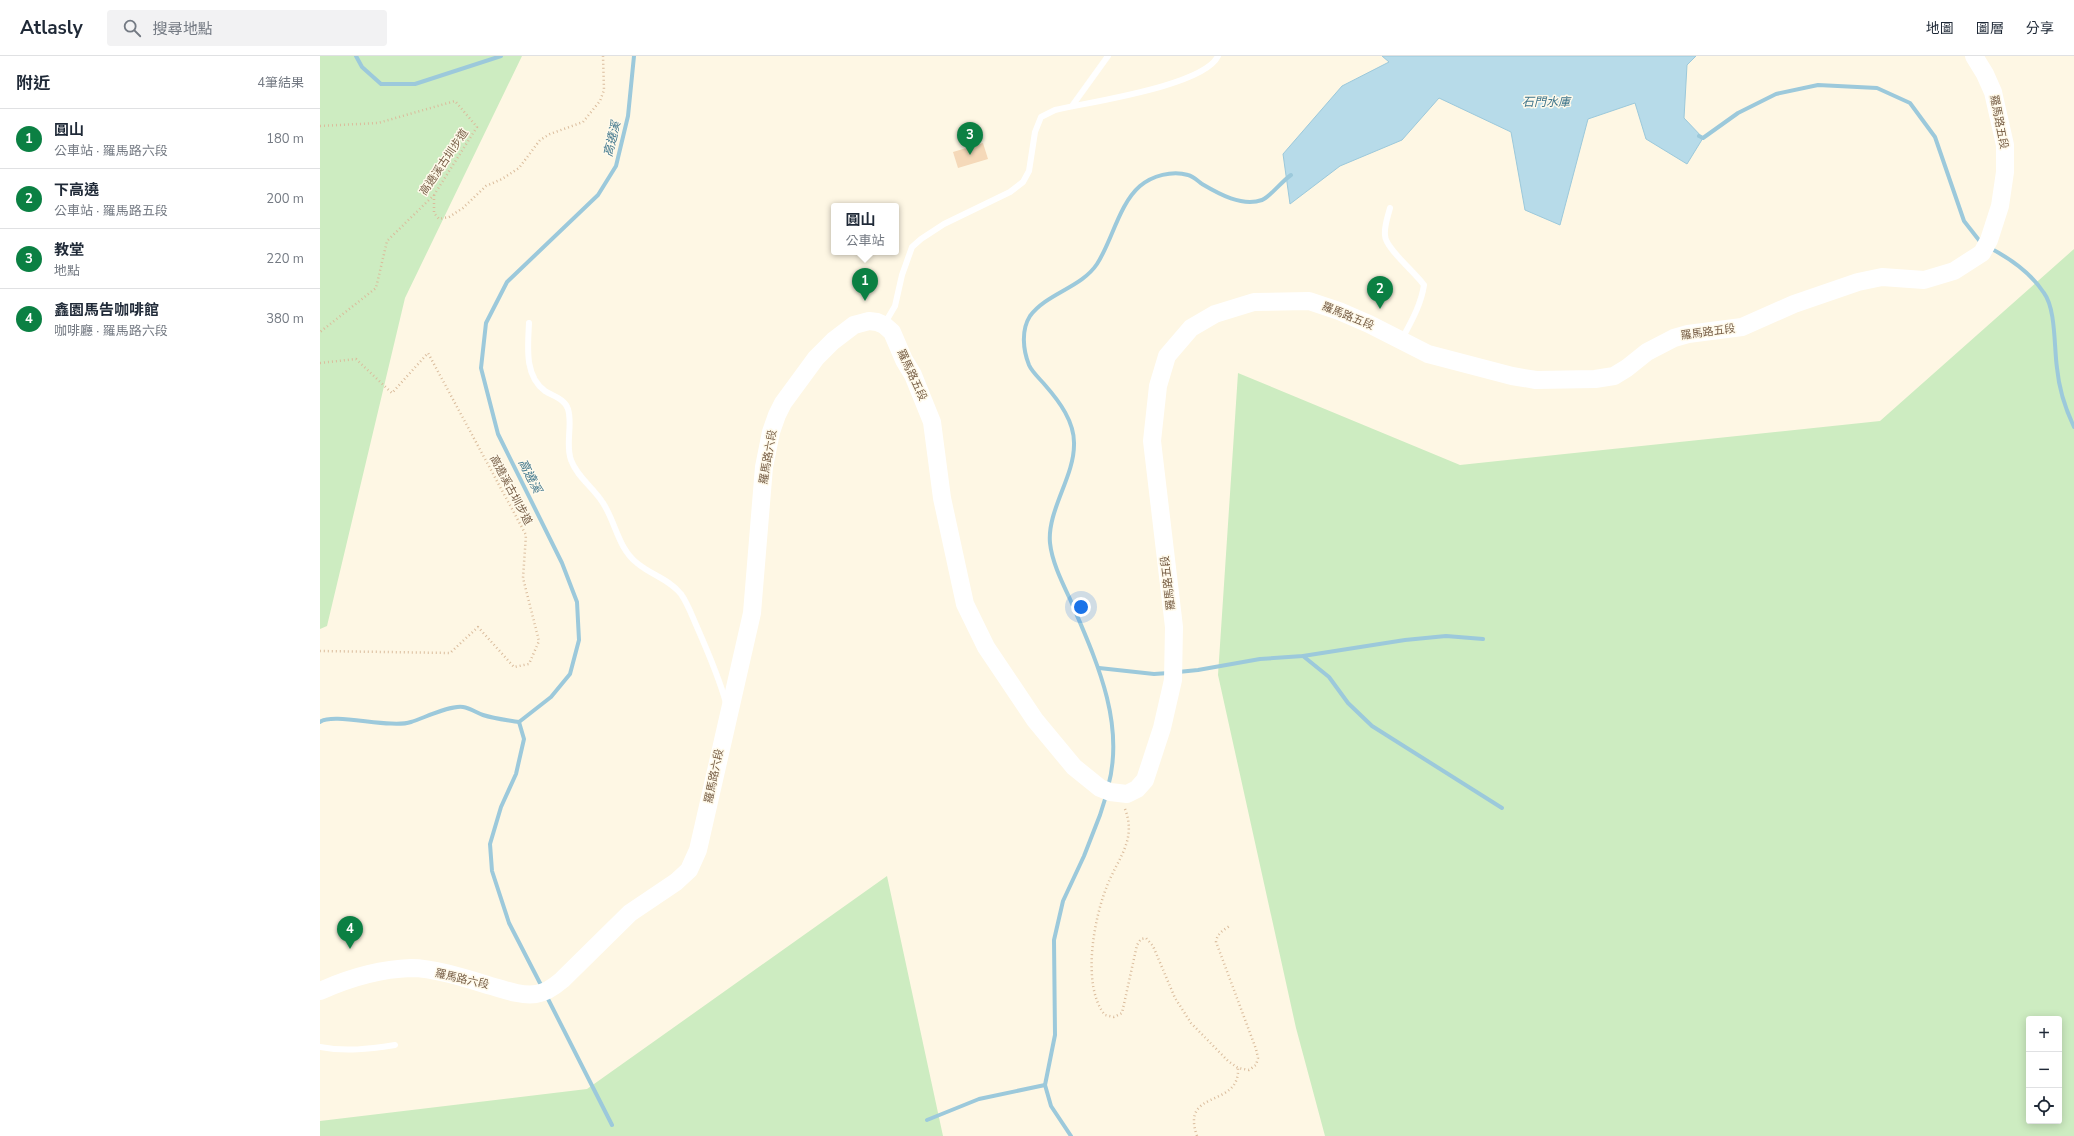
<!DOCTYPE html>
<html lang="zh-TW">
<meta charset="utf-8">
<style>
:root{--surface:#fff;--page:#f2f2f3;--text:#1f2937;--muted:#747a83;--line:#e0e1e3;--accent:#0b8043}
body{margin:0;font-family:"Nunito Sans","Noto Sans TC",sans-serif;background:var(--page);color:var(--text)}
.controls{position:absolute;right:12px;bottom:12px;display:grid;overflow:hidden;border-radius:4px;box-shadow:0 2px 10px #0003}
.controls button{width:36px;height:36px;display:grid;place-items:center;padding:0;border:0;border-bottom:1px solid var(--line);background:var(--surface);color:var(--text);font:20px sans-serif}
.you{position:absolute;left:761px;top:551px;width:14px;height:14px;margin:-10px;border:3px solid #fff;border-radius:50%;background:#1a73e8;box-shadow:0 0 0 6px #1a73e833}
.badge{display:grid;place-items:center;width:26px;height:26px;border-radius:50%;background:var(--accent);color:#fff;font-size:13px;font-weight:700}
.pin{position:absolute;translate:-50% -33px;filter:drop-shadow(0 1px 2px #0008)}
.pin::after{content:'';position:absolute;top:21px;width:14px;height:12px;background:inherit;clip-path:polygon(0 0,100% 0,50% 100%)}
.popup{position:absolute;left:511px;top:147px;width:68px;height:52px;box-sizing:border-box;display:grid;place-content:center;border-radius:4px;background:var(--surface);filter:drop-shadow(0 1px 3px #0005);font-size:13px;white-space:nowrap;color:var(--muted)}
.popup b{font-size:15px;color:var(--text)}
.popup::after{content:'';position:absolute;left:50%;top:100%;margin-left:-8px;border:8px solid transparent;border-top-color:var(--surface)}
.list{margin:0;padding:0;list-style:none}
h2{display:flex;justify-content:space-between;align-items:center;height:52px;margin:0;padding:0 16px;font-size:17px}
h2 small{font-size:13px;font-weight:400;color:var(--muted)}
.list li{display:grid;grid-template-columns:26px 1fr auto;gap:12px;align-items:center;box-sizing:border-box;height:60px;padding:0 16px;border-top:1px solid var(--line)}
.list b{display:block;font-size:15px;white-space:nowrap}
.list p{margin:0;font-size:13px;white-space:nowrap;color:var(--muted)}
.list em{font-size:13px;font-style:normal;color:var(--muted)}
.icon{flex:none;width:22px;height:22px;fill:none;stroke:currentColor;stroke-width:2;stroke-linecap:round;stroke-linejoin:round}
.map{position:relative;flex:none;width:1754px;height:1080px;overflow:hidden}
header{display:flex;align-items:center;gap:24px;box-sizing:border-box;height:56px;padding:0 20px;background:var(--surface);border-bottom:1px solid var(--line)}
header strong{font-size:19px}
nav{display:flex;gap:22px;margin-inline-start:auto;font-size:14px}
.search{width:280px;height:36px;background:var(--page);display:flex;align-items:center;gap:10px;box-sizing:border-box;padding:0 14px;border-radius:4px;color:var(--muted);font-size:15px}
main{display:flex}
aside{flex:1;background:var(--surface)}
.map>svg:first-child{display:block}
.green{fill:#cdecc1;fill-rule:evenodd}
.water{fill:#b7dbe9;stroke:#9cc9db}
.lines{fill:none;stroke-linecap:round;stroke-linejoin:round}
.stream{stroke:#9cc9db;stroke-width:4}
.building{fill:#f5d9b9}
.path{stroke:#dabc9c;stroke-width:2.5;stroke-dasharray:1 3;stroke-linecap:butt}
.lane{stroke:#fff;stroke-width:6}
.secondary{stroke:#fff;stroke-width:18}
.labels{text-anchor:middle;dominant-baseline:central;stroke-width:3;stroke-linejoin:round;paint-order:stroke}
.street-label{font-size:11px;fill:#785f47;stroke:#fffaeb}
.water-label{font-size:12px;font-style:italic;fill:#40768c;stroke:#fffaeb}
</style>
<header>
<strong>Atlasly</strong>
<div class="search"><svg class="icon" aria-label="search" viewBox="0 0 24 24"><circle cx="10" cy="10" r="6"/><path d="M15 15l6 6"/></svg>搜尋地點</div>
<nav><a>地圖</a><a>圖層</a><a>分享</a></nav>
</header>
<main>
<aside>
<h2>附近<small>4筆結果</small></h2>
<ul class="list">
<li><span class="badge">1</span><div><b>圓山</b><p>公車站 · 羅馬路六段</p></div><em>180 m</em></li>
<li><span class="badge">2</span><div><b>下高遶</b><p>公車站 · 羅馬路五段</p></div><em>200 m</em></li>
<li><span class="badge">3</span><div><b>教堂</b><p>地點</p></div><em>220 m</em></li>
<li><span class="badge">4</span><div><b>鑫園馬告咖啡館</b><p>咖啡廳 · 羅馬路六段</p></div><em>380 m</em></li>
</ul>
</aside>
<div class="map">
<svg width="1754" height="1080" viewBox="0 0 1754 1080">
<rect width="100%" height="100%" fill="#fef7e4"/>
<g class="green">
<path d="M 0,0 L 202,0 L 85,242 L 7,570 L 0,573 Z"/>
<path d="M 1754,193 L 1754,1080 L 1005,1080 L 976,972 L 898,619 L 918,317 L 1140,409 L 1560,365 ZM 1709,963 L 1739,963 L 1739,1065 L 1709,1065 Z"/>
<path d="M 567,820 L 623,1080 L 0,1080 L 0,1065 L 267,1033 Z"/>
</g>
<path class="water" d="M 1062,0 L 1376,0 L 1367,9 L 1364,62 L 1383,82 L 1367,108 L 1326,83 L 1315,47 L 1268,63 L 1240,169 L 1205,154 L 1191,76 L 1119,42 L 1082,84 L 1020,110 L 970,148 L 963,98 L 1022,30 L 1069,6 Z"/>
<g class="lines">
<g class="stream">
<path d="M 36,0 L 42,11 L 61,28 L 95,28 L 181,0"/>
<path d="M 1379,80 L 1383,82 L 1418,57 L 1456,38 L 1498,29 L 1557,32 L 1590,47 L 1615,81 L 1644,165 L 1662,188"/>
<path d="M 1670,192 C 1691,203 1711,217 1724,237 C 1736,253 1734,292 1737,312 C 1739,333 1745,352 1754,371"/>
<path d="M 983,600 L 1009,621 L 1028,647 L 1052,670 L 1182,752"/>
<path d="M 779,612 L 834,618 L 849,617"/>
<path d="M 858,616 L 878,614 L 940,603 L 983,600 L 1085,584 L 1126,580 L 1163,583"/>
<path d="M 0,666 C 13,656 70,673 91,666 C 104,662 130,649 143,651 C 150,652 157,657 163,659 C 175,663 188,664 199,666 L 231,641 L 250,618 L 259,584 L 257,546 L 242,507 L 178,378 L 161,312 L 166,267 L 187,226 L 278,139 L 296,110 L 308,60 L 314,0"/>
<path d="M 199,666 L 204,683 L 196,718 L 181,751 L 170,788 L 172,815 L 189,867 L 222,931"/>
<path d="M 788,731 C 806,666 775,602 750,543 C 742,526 732,506 730,487 C 727,455 754,421 754,389 C 755,366 739,345 725,329 C 720,323 712,316 709,309 C 703,294 701,274 710,260 C 727,237 761,232 777,208 C 792,185 799,148 820,130 C 832,120 852,114 868,119 C 873,120 878,125 882,128 C 899,138 922,151 942,144 C 950,141 962,125 971,119"/>
<path d="M 226,939 L 292,1069"/>
<path d="M 607,1064 L 659,1043 L 725,1029"/>
<path d="M 751,1080 L 731,1050 L 725,1029 L 735,979 L 734,884 L 743,845 L 764,800 L 780,759 L 786,740"/>
</g>
</g>
<path class="building" d="M 663,87 L 668,103 L 638,112 L 633,96 Z"/>
<g class="lines">
<g class="path">
<path d="M 0,70 L 58,67 L 135,45 L 157,71 L 114,139 L 67,185 L 56,232 L 0,276"/>
<path d="M 114,139 L 114,157 L 119,163 L 129,161 L 143,152 L 166,130 L 182,123 L 199,112 L 220,84 L 230,78 L 263,66 L 280,45 L 284,34 L 283,0"/>
<path d="M 0,307 L 36,303 L 72,337 L 108,297 L 206,479 L 203,522 L 219,585 L 209,608 L 194,611 L 158,571 L 130,597 L 0,595"/>
<path d="M 805,753 C 817,784 798,802 787,830 C 774,862 761,930 785,959 L 794,961 L 802,957 L 817,889 L 821,883 L 826,882 L 833,890 L 855,942 L 871,967 L 908,1005 L 918,1012 L 929,1014 L 936,1009 L 938,1002 L 936,993 L 896,886 C 897,877 904,874 911,869"/>
<path d="M 877,1080 C 860,1032 920,1053 918,1012"/>
</g>
<g class="lane">
<path d="M 752,50 L 788,0"/>
<path d="M 1070,152 C 1068,160 1064,170 1065,179 C 1065,192 1095,216 1104,229 C 1101,249 1091,266 1082,283"/>
<path d="M 209,267 C 208,290 204,320 225,335 C 233,340 245,343 248,353 C 253,369 245,388 251,404 C 257,421 274,432 283,447 C 296,467 298,492 317,507 C 331,519 349,523 361,538 C 368,548 372,560 377,571 C 388,596 399,621 406,647"/>
<path d="M 565,267 L 575,250 L 582,219 L 592,191 L 601,183 L 624,168 L 690,136 L 703,126 L 709,115 L 715,76 L 721,61 L 735,54 C 769,46 884,30 898,0"/>
<path d="M 0,991 C 26,996 49,993 75,989"/>
</g>
<path class="secondary" d="M 0,935 C 29,922 59,913 91,912 C 114,912 148,923 171,930 C 185,934 201,940 216,938 C 226,937 235,930 242,924 L 310,857 L 356,826 L 369,814 L 378,794 L 432,557 L 444,411 L 451,376 L 457,359 L 463,347 L 496,302 L 513,285 L 534,269 L 549,265 L 557,266 L 564,269 L 572,276 L 584,304 L 593,319 L 612,366 L 622,442 L 645,548 L 666,591 L 715,664 L 754,711 L 780,732 L 790,736 L 807,738 L 817,733 L 825,724 L 842,672 L 853,624 L 854,571 L 832,385 L 838,330 L 847,300 L 871,272 L 895,258 L 934,246 L 989,245 L 1019,255 L 1049,268 L 1108,298 L 1192,320 L 1216,324 L 1275,323 L 1294,320 L 1307,312 L 1327,296 L 1354,282 L 1368,278 L 1422,271 L 1474,248 L 1538,226 L 1562,221 L 1604,224 L 1634,215 L 1662,197 L 1669,184 L 1680,150 L 1685,116 L 1685,89 L 1673,36 L 1665,18 L 1654,0"/>
</g>
<g class="labels">
<g class="street-label">
<text transform="translate(1679 66) rotate(79)">羅馬路五段</text>
<text transform="translate(124 106) rotate(-56)">高遶溪古圳步道</text>
<text transform="translate(1028 260) rotate(22)">羅馬路五段</text>
<text transform="translate(1388 276) rotate(-8)">羅馬路五段</text>
<text transform="translate(592 319) rotate(65)">羅馬路五段</text>
<text transform="translate(448 401) rotate(-80)">羅馬路六段</text>
<text transform="translate(191 434) rotate(62)">高遶溪古圳步道</text>
<text transform="translate(848 527) rotate(-97)">羅馬路五段</text>
<text transform="translate(394 720) rotate(-78)">羅馬路六段</text>
<text transform="translate(142 923) rotate(13)">羅馬路六段</text>
</g>
<g class="water-label">
<text x="1226" y="46">石門水庫</text>
<text transform="translate(292 83) rotate(-76)">高遶溪</text>
<text transform="translate(210 420) rotate(63)">高遶溪</text>
</g>
</g>
</svg>
<div class="controls">
<button>+</button>
<button>−</button>
<button><svg class="icon" aria-label="locate" viewBox="0 0 24 24"><circle cx="12" cy="12" r="6"/><path d="M12 2v4M12 18v4M2 12h4M18 12h4"/></svg></button>
</div>
<div class="you"></div>
<div class="pin badge" style="left:545px;top:245px">1</div>
<div class="popup"><b>圓山</b>公車站</div>
<div class="pin badge" style="left:1060px;top:253px">2</div>
<div class="pin badge" style="left:650px;top:99px">3</div>
<div class="pin badge" style="left:30px;top:893px">4</div>
</div>
</main>
